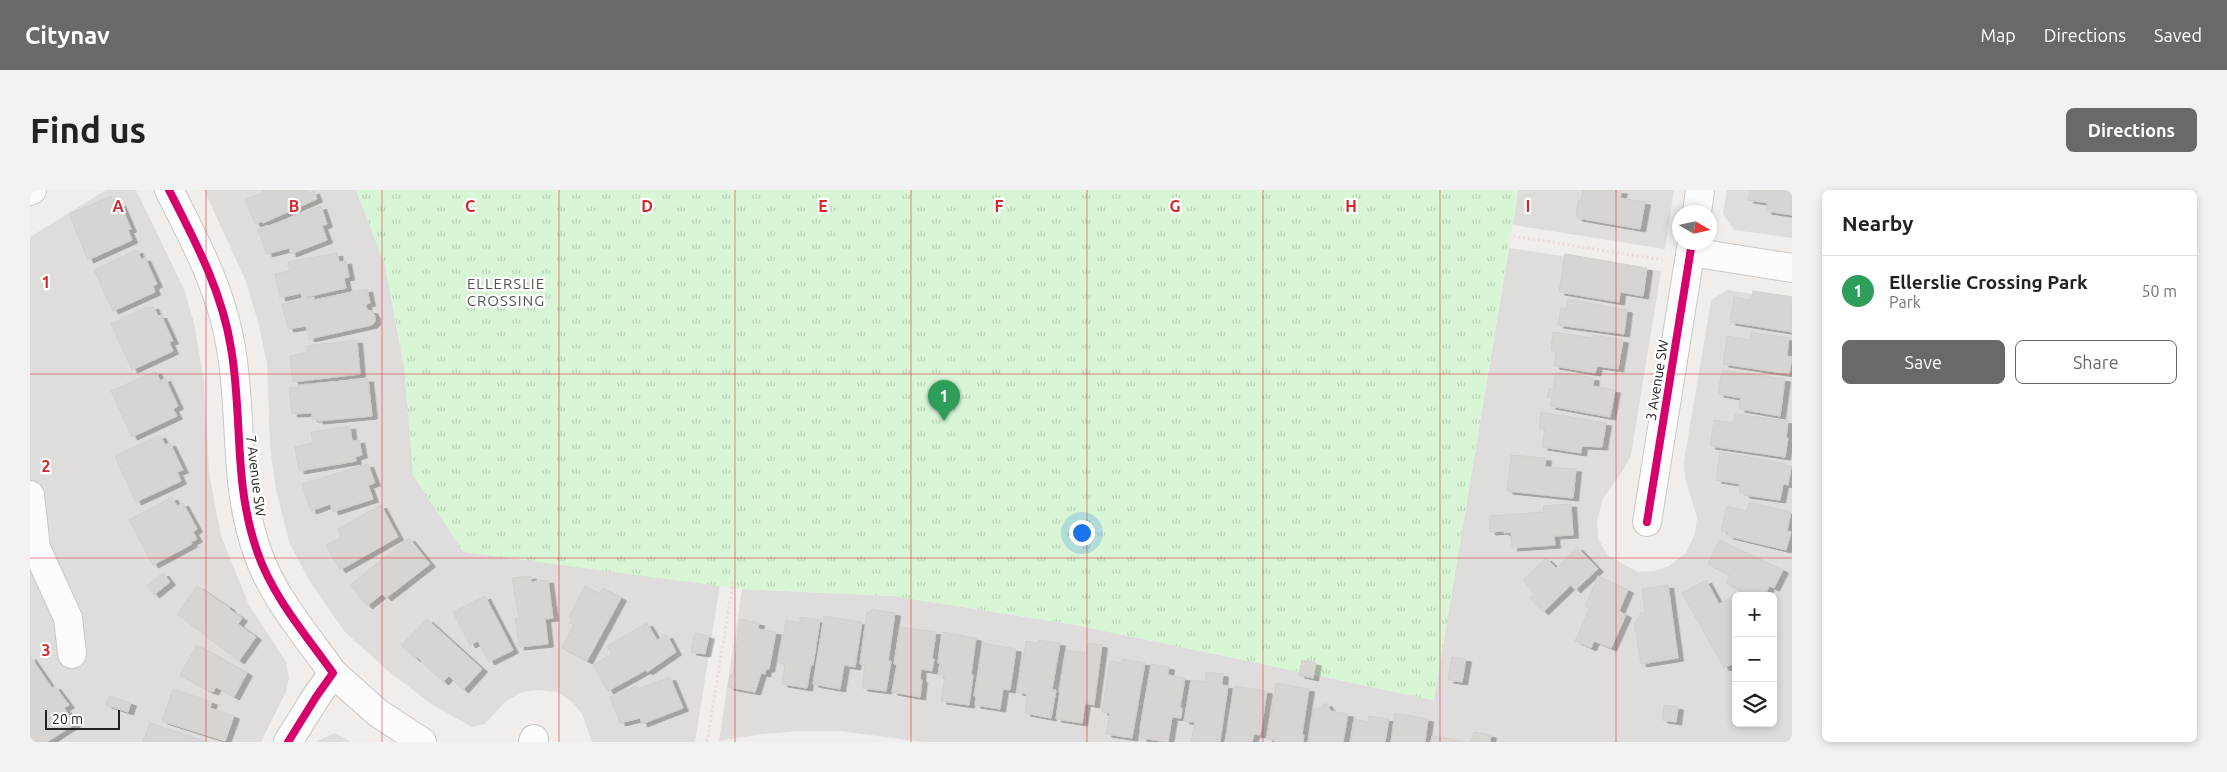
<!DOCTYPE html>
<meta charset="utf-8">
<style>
:root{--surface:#fff;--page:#f2f2f2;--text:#222;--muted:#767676;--line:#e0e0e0;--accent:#6a6968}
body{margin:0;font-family:Ubuntu,sans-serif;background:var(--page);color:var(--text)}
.controls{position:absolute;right:15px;bottom:15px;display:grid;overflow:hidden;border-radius:8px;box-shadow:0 2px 8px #0003}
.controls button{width:45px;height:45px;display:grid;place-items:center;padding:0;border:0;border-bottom:1px solid var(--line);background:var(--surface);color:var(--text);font:25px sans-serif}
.compass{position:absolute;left:1642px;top:15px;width:45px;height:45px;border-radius:50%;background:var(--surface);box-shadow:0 2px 8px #0003;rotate:99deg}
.scale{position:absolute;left:15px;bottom:12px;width:75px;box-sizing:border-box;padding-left:5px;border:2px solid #222;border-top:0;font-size:14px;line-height:18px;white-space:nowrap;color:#222;-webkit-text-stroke:4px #fff;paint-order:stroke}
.you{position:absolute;left:1051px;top:342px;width:18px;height:18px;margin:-12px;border:4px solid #fff;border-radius:50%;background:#1a73e8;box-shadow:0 0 0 8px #1a73e833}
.badge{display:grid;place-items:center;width:32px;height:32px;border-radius:50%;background:var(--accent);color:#fff;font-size:16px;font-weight:700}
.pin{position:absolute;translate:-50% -41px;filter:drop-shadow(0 1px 2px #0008)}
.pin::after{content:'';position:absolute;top:26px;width:18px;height:15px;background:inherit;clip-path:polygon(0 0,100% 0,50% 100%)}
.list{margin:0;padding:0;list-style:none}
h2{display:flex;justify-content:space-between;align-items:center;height:65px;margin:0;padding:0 20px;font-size:21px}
h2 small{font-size:16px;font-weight:400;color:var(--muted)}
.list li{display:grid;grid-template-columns:32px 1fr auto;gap:15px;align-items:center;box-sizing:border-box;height:70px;padding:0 20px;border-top:1px solid var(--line)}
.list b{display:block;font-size:19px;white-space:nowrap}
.list p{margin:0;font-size:16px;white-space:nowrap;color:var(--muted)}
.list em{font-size:16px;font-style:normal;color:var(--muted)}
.actions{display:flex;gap:10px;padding:15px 20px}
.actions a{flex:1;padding:11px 0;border:1px solid var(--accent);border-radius:8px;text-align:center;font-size:18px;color:var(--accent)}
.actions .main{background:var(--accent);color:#fff}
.icon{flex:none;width:28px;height:28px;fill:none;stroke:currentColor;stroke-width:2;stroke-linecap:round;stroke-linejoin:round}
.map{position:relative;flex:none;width:1762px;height:552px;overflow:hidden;border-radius:8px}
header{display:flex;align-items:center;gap:30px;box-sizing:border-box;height:70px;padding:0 25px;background:var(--accent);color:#fff}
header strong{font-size:24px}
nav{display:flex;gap:28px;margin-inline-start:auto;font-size:18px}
.intro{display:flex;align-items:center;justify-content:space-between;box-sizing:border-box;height:120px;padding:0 30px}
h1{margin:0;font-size:35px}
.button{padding:12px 22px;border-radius:8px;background:var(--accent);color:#fff;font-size:18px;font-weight:700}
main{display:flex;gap:30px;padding:0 30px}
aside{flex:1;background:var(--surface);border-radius:8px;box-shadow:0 2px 8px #0003}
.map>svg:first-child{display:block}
.residential{fill:#dfdddc;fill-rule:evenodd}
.park{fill:url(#park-tufts)}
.building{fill:#d7d4d1;stroke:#d3cfcb;filter:url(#shadow)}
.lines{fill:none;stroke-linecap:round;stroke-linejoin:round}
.minor-casing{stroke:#c9c8c6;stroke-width:30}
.path{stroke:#eddcdb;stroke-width:3;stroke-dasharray:2.5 2.5;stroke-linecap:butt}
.minor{stroke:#fdfcfc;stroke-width:28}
.cycleway-casing{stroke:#fff;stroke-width:11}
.cycleway{stroke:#d6006c;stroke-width:8}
.grid{fill:none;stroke:#d62828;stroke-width:1;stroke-opacity:0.55}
.labels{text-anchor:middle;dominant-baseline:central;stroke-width:4.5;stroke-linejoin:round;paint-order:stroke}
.street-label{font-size:14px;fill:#222;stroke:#fff}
.neighbourhood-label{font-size:15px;letter-spacing:1px;fill:#555;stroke:#fff}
.grid-label{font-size:16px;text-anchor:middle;font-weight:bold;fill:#d62828;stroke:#fff;stroke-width:4.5;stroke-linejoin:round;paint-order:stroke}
</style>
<header>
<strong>Citynav</strong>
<nav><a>Map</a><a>Directions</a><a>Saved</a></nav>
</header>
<div class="intro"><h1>Find us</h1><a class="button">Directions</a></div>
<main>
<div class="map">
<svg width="1762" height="552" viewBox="0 0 1762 552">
<defs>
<pattern id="park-tufts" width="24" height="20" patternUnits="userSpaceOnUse" patternTransform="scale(1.25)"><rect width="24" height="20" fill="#d8f6d6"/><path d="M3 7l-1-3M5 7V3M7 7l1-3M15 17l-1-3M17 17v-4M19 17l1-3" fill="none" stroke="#b9d3b7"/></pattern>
<filter id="shadow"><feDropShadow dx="5.5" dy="3" stdDeviation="0" flood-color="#0004"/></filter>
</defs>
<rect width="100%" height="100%" fill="#f0edea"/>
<g class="residential">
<path d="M 76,0 L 106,0 L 154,99 L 164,133 L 174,191 L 179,283 L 191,346 L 219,415 L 256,472 L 259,488 L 256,502 L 231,552 L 0,552 L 0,47 Z"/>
<path d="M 174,0 L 326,0 L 355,75 L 374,177 L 433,361 L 690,395 L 665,552 L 562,552 L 552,524 L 541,511 L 527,502 L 508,500 L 492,502 L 475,512 L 455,534 L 442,537 L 401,514 L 357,480 L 315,442 L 280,392 L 259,352 L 246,300 L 240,257 L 237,173 L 228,132 L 215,89 Z"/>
<path d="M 1488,0 L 1644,0 L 1635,59 L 1483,35 Z"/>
<path d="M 1697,0 L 1762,0 L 1762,48 L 1704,40 L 1693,24 Z"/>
<path d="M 1479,58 L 1631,81 L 1601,265 L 1594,279 L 1573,309 L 1567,331 L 1568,348 L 1577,365 L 1608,382 L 1624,381 L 1639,376 L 1656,363 L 1665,343 L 1667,327 L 1655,289 L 1654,271 L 1681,110 L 1697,100 L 1762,110 L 1762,552 L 894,552 L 809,541 L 769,541 L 732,544 L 689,551 L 712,399 L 863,406 L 1046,435 L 1404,510 ZM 1706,406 L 1743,406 L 1743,533 L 1706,533 Z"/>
<path d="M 305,543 L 321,552 L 286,552 L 287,551 Z"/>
</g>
<path class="park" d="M 326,0 L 1488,0 L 1404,510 L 1046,435 L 863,406 L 712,399 L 433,362 L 383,285 L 374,177 L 355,75 Z"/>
<g class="building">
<path d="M 232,0 L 278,0 L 279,3 L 284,1 L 287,9 L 233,33 L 233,31 L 225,34 L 215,9 L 233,3 Z"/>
<path d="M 1553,0 L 1592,1 L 1590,8 L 1615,12 L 1610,39 L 1547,28 L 1546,26 L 1548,11 L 1551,11 Z"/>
<path d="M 1720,0 L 1762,0 L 1762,25 L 1736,21 L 1738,13 L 1718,10 Z"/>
<path d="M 81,6 L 85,15 L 90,13 L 101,39 L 98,40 L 102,50 L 58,70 L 39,24 Z"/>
<path d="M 291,16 L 297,34 L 292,36 L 297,50 L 261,64 L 259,58 L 237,64 L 228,40 Z"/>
<path d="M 107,60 L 111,69 L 115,68 L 127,94 L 123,96 L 125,102 L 83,121 L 64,80 Z"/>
<path d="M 307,63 L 309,72 L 316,71 L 319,87 L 314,88 L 316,98 L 272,108 L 271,103 L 250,108 L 245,84 L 260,81 L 258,72 Z"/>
<path d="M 1535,64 L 1617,78 L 1613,106 L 1590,102 L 1589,112 L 1529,102 Z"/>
<path d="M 337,99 L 340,113 L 336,114 L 337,120 L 342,121 L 345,126 L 345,132 L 342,135 L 279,149 L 276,136 L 258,139 L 252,114 L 284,107 L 284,110 Z"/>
<path d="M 1723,101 L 1762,107 L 1762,142 L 1700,132 L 1704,107 L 1721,110 Z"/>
<path d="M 1538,109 L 1597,120 L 1594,144 L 1528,135 L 1531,118 L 1536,119 Z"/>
<path d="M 123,116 L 128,126 L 131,125 L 143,151 L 139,152 L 143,161 L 102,180 L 81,134 L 117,117 L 118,118 Z"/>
<path d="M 1523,142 L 1563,148 L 1563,145 L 1593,150 L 1588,179 L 1567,176 L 1565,183 L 1524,176 L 1526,161 L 1521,160 Z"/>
<path d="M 1721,142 L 1759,148 L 1757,166 L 1762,167 L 1759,184 L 1693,174 L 1697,146 L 1720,150 Z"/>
<path d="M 327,150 L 330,184 L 263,192 L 260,166 L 277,162 L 277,156 L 283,155 Z"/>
<path d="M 1692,180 L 1755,189 L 1750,226 L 1709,219 L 1711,208 L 1688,204 Z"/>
<path d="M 126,181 L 130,191 L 135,188 L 148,216 L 143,219 L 147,226 L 102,247 L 81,201 Z"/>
<path d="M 1526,182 L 1564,188 L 1563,196 L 1585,200 L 1580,227 L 1520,216 L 1522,208 L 1517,207 L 1519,199 L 1523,199 Z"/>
<path d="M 338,189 L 342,226 L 288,231 L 287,229 L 282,229 L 282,223 L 262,224 L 259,198 L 268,197 L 268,195 Z"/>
<path d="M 1511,222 L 1576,233 L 1572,257 L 1552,256 L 1551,263 L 1512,257 L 1515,239 L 1509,238 Z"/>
<path d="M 1705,224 L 1758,231 L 1756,248 L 1758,248 L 1755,267 L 1680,256 L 1684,230 L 1704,233 Z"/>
<path d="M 320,236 L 322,251 L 329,250 L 332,265 L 325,267 L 326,271 L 269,281 L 265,257 L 283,253 L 281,242 Z"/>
<path d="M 130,245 L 135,255 L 140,253 L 153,280 L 147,282 L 151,291 L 106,312 L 85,266 Z"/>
<path d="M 1690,262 L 1756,274 L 1756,276 L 1761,277 L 1758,295 L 1753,294 L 1750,310 L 1714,305 L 1714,303 L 1709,302 L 1710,294 L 1686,290 Z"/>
<path d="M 1481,265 L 1516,268 L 1515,277 L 1546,279 L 1543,308 L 1477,301 Z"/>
<path d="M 338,274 L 345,293 L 338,295 L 343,309 L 303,322 L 300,314 L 281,321 L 272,294 Z"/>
<path d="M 142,307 L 147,316 L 153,313 L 167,339 L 163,342 L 167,349 L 161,352 L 162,354 L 123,375 L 99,330 Z"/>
<path d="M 1719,312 L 1761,322 L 1757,341 L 1761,342 L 1756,360 L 1698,346 L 1698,343 L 1691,341 L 1697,316 L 1717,321 Z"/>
<path d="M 1541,314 L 1543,345 L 1524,346 L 1525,355 L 1482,358 L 1481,342 L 1474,343 L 1474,341 L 1460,342 L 1459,326 L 1514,322 L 1513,316 Z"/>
<path d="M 351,315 L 368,347 L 310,380 L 296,355 L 311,347 L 308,339 Z"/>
<path d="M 379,348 L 400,374 L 356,408 L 352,404 L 337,416 L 320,395 Z"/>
<path d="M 1689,350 L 1753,380 L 1744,398 L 1739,396 L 1735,406 L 1722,406 L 1696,393 L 1700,385 L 1678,374 Z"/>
<path d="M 1547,357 L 1568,379 L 1545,400 L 1541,395 L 1513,422 L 1500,408 L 1505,404 L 1493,390 L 1516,368 L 1526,378 Z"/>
<path d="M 133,383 L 140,392 L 124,405 L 117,396 Z"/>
<path d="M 501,386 L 501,392 L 518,390 L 523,428 L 515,429 L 518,454 L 489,457 L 485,428 L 489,428 L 482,388 Z"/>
<path d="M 1568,386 L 1598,400 L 1589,421 L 1596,425 L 1581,458 L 1564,451 L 1561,458 L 1545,451 L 1560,418 L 1555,416 Z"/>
<path d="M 1676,390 L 1689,414 L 1702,407 L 1706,413 L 1706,472 L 1694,478 L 1652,403 Z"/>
<path d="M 1638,395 L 1648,468 L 1611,474 L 1604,432 L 1610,427 L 1610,423 L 1615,422 L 1612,399 Z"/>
<path d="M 167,396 L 200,418 L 199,419 L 212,428 L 208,434 L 226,447 L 209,471 L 147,424 Z"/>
<path d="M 555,396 L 569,404 L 573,398 L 591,408 L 557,471 L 532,458 L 544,435 L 539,433 L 542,429 L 539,427 Z"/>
<path d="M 455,406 L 483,460 L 459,472 L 448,451 L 440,455 L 423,422 Z"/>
<path d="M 841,419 L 865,423 L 858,471 L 861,471 L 856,501 L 832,498 L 835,475 L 830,474 L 837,422 L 840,423 Z"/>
<path d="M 794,426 L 832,432 L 825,477 L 814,475 L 810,499 L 783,494 Z"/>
<path d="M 770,427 L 790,430 L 783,475 L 781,474 L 777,498 L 752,494 L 755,474 L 749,473 L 756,430 L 770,433 Z"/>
<path d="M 397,429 L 452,479 L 433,500 L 419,486 L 413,492 L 387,467 L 385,469 L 371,455 Z"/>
<path d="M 710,429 L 729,433 L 728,439 L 746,442 L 739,479 L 736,479 L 735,484 L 731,483 L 725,502 L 698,497 L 700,485 L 703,485 Z"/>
<path d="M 617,433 L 627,450 L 637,445 L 646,462 L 617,482 L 616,480 L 578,501 L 563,475 L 582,464 L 577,456 Z"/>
<path d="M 870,437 L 906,442 L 902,469 L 904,469 L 902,481 L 891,479 L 890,489 L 892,490 L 890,507 L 862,502 L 867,475 L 864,474 Z"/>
<path d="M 912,442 L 946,448 L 941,485 L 943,485 L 939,515 L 911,511 L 915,486 L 908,485 L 910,473 L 908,473 Z"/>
<path d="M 665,443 L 679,446 L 675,464 L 661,462 Z"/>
<path d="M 1008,450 L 1030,453 L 1022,500 L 1026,500 L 1021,528 L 995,523 L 997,504 L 987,502 L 996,451 L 1008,453 Z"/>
<path d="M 953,453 L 986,459 L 980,500 L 973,499 L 970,519 L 945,515 L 946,506 L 944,506 Z"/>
<path d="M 1058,453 L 1072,455 L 1064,515 L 1055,513 L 1052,533 L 1026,529 L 1035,466 L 1036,467 L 1037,460 L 1056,463 Z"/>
<path d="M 167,455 L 217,483 L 204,507 L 186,497 L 183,502 L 177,500 L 150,485 Z"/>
<path d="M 0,466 L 22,498 L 25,496 L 39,515 L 34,518 L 45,534 L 17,552 L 0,552 Z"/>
<path d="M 1422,467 L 1436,469 L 1432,492 L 1418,490 Z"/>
<path d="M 1092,469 L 1115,473 L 1102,548 L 1076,544 L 1080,523 L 1072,522 L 1080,471 L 1091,473 Z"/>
<path d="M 1272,470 L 1286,473 L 1283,488 L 1269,485 Z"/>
<path d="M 1121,474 L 1139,477 L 1138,485 L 1155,488 L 1150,518 L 1152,518 L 1151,528 L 1142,527 L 1138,552 L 1111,548 L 1112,539 L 1110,539 Z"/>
<path d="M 1176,482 L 1193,484 L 1192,495 L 1198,496 L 1190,552 L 1161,552 L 1165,532 L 1154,531 L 1161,490 L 1175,492 Z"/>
<path d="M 640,487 L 653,518 L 612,534 L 610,528 L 590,533 L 580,507 L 606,496 L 608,499 Z"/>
<path d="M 1246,493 L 1279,499 L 1272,544 L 1274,545 L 1273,552 L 1245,552 L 1245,550 L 1237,549 Z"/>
<path d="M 1204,496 L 1237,501 L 1230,545 L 1224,544 L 1222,552 L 1195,552 Z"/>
<path d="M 143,499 L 182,512 L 180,518 L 204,526 L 195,551 L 132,531 Z"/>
<path d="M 79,506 L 101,513 L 98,522 L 76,515 Z"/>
<path d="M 1296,513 L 1301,521 L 1318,524 L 1313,552 L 1278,552 L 1284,518 L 1288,519 Z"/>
<path d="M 1634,515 L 1648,517 L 1646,532 L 1632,530 Z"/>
<path d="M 1365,523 L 1398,529 L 1395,552 L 1361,552 Z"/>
<path d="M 1339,526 L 1359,529 L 1355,552 L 1321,552 L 1324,529 L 1338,532 Z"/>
<path d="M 120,533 L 177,552 L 113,552 Z"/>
<path d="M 1444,542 L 1461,545 L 1460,552 L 1441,552 Z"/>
<path d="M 1402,546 L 1435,551 L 1435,552 L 1401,552 Z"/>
</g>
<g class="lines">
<g class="minor-casing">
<g id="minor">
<path d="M 139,0 C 165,51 192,101 201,158 C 213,227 203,292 227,361 C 242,406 276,445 303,483 L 286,507 L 258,552"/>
<path d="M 0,1 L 2,0"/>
<path d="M 1667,22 L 1670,0"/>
<path d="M 1661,62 L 1762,78"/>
<path d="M 0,305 L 6,358 L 38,428 L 42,464"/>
<path d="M 1617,332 L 1662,52"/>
<path d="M 303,483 L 348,523 L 392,552"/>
<path d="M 503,552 L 504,549"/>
</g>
</g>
<g class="path">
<path d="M 1483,46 L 1633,70"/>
<path d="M 677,552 L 703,392"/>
</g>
<use href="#minor" class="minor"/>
<g class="cycleway-casing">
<g id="cycleway">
<path d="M 139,0 C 165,51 192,101 201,158 C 213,227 203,292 227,361 C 242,406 276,445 303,483 L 286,507 L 258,552"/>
<path d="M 1617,332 L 1662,52"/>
</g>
</g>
<use href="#cycleway" class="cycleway"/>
</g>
<path class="grid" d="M 176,0 L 176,552M 352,0 L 352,552M 529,0 L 529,552M 705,0 L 705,552M 881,0 L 881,552M 1057,0 L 1057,552M 1233,0 L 1233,552M 1410,0 L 1410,552M 1586,0 L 1586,552M 0,184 L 1762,184M 0,368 L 1762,368"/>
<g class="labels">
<g class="street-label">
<text transform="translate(1627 190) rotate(-81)">3 Avenue SW</text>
<text transform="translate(226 286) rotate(83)">7 Avenue SW</text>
</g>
<g class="neighbourhood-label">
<text x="476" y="93">ELLERSLIE<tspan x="476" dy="17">CROSSING</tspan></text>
</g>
</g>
<g class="grid-label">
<text x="88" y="22">A</text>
<text x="264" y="22">B</text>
<text x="440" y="22">C</text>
<text x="617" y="22">D</text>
<text x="793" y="22">E</text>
<text x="969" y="22">F</text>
<text x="1145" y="22">G</text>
<text x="1321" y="22">H</text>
<text x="1498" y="22">I</text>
<text x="16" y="98">1</text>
<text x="16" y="282">2</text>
<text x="16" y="466">3</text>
</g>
</svg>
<div class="controls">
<button>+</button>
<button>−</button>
<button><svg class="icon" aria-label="layers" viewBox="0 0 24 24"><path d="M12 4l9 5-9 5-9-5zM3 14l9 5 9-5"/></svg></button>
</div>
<svg class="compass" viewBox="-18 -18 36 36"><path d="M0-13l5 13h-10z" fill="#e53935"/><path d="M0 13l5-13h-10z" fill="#767676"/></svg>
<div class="scale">20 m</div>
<div class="you"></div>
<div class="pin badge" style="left:914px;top:231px;background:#2e9e5b">1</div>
</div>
<aside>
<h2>Nearby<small></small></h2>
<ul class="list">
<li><span class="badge" style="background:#2e9e5b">1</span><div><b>Ellerslie Crossing Park</b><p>Park</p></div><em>50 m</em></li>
</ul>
<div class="actions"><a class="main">Save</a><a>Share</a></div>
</aside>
</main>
